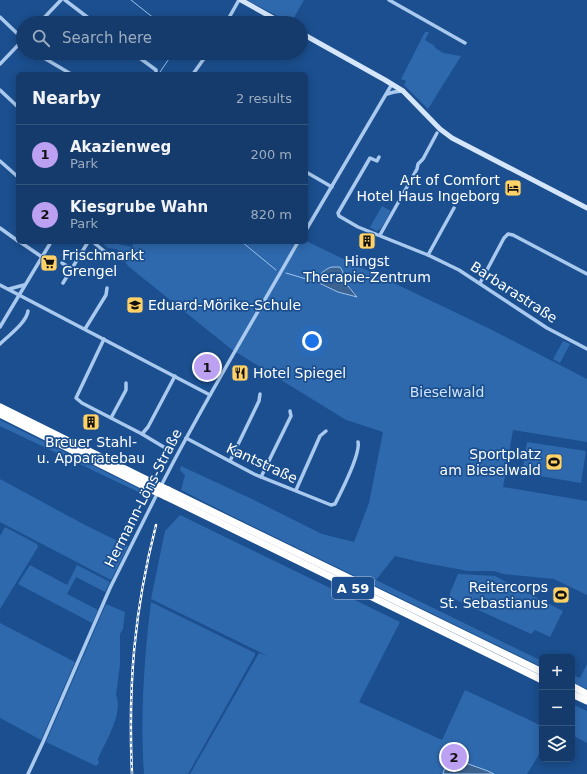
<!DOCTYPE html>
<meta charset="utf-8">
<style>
:root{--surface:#143b6b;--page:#214673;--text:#f1f3f6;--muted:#9dadc1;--line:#33557e;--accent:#bca0f2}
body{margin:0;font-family:"DejaVu Sans",sans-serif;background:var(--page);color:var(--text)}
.controls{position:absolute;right:12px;bottom:12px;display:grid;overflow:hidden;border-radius:6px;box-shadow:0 2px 10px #0003}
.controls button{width:36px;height:36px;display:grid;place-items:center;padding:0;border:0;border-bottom:1px solid var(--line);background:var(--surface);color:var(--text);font:20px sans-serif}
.you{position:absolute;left:312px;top:341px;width:14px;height:14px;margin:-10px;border:3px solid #fff;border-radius:50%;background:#1a73e8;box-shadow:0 0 0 6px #1a73e833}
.badge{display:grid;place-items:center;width:26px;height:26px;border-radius:50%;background:var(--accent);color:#111;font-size:13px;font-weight:700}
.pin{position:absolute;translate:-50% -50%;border:2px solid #fff;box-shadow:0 1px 4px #0006}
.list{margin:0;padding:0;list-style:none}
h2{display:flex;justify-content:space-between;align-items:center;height:52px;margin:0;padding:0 16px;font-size:17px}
h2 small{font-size:13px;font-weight:400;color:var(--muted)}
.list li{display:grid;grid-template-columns:26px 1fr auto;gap:12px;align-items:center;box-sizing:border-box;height:60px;padding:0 16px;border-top:1px solid var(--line)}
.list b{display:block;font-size:15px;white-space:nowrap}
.list p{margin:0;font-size:13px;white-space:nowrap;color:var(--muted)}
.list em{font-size:13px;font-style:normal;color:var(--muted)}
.icon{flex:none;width:22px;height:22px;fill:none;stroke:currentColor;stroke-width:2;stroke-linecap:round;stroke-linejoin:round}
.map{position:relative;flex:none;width:587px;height:774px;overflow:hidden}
.search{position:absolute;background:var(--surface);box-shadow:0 2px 10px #0003;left:16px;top:16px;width:292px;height:44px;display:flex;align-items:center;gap:10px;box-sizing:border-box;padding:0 14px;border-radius:22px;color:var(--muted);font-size:15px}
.panel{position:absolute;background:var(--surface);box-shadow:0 2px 10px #0003;left:16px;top:72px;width:292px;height:172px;border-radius:6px}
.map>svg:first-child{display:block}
.green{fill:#2e69ad;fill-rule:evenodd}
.water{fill:#3c6290;stroke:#9cc4f0}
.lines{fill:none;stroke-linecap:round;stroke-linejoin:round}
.stream{stroke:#9cc4f0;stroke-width:1}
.street{stroke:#a9c9ee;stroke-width:3.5}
.secondary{stroke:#d6e6fa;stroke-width:5}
.highway{stroke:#fff;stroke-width:7}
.rail-casing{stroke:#fff;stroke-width:2.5}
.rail{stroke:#1b4f8f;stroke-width:1;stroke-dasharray:3;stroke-linecap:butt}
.highway-bridge{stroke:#fff;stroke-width:7}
.labels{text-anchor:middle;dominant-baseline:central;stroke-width:3.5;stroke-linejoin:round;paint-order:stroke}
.shield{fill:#1b4f8f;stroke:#bbcadd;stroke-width:1}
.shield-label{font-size:13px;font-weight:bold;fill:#fff}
.poi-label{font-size:14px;fill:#fff;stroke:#1b4f8f;text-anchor:end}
.street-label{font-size:14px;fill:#fff;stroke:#1b4f8f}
.park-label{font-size:14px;fill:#cfe3fa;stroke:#1b4f8f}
</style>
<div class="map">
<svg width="587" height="774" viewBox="0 0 587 774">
<rect width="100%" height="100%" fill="#1b4f8f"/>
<g class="green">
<path d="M 247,0 L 304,0 L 291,23 Z"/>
<path d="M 425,32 L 429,32 L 425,40 L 435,46 L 434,47 L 443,53 L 461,56 L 428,109 L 404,85 L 406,81 L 401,79 Z"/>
<path d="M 382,206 L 391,211 L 381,229 L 376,231 L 370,227 Z"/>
<path d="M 306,241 L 488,328 L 587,379 L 587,442 L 513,430 L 503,487 L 587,501 L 587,595 L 554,579 L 503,574 L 494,571 L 468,571 L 420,562 L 395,556 L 376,580 L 542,661 L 542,667 L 230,515 L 181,490 L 185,475 L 180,470 L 181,466 L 252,499 L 322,534 L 354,542 L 369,503 L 383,432 L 346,420 L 231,349 L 128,266 L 117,249 L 108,248 L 101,242 L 109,242 L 132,247 L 134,242 L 306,242 ZM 332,267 L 340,267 L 343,272 L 342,282 L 343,284 L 348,286 L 355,293 L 354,297 L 321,285 L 319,275 L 327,269 Z"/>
<path d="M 563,341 L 570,344 L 560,363 L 553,359 Z"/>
<path d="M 0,420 L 148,493 L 153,495 L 151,498 L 0,426 Z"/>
<path d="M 527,442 L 586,451 L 581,483 L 522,473 Z"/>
<path d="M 0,479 L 85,525 L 128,546 L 111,580 L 0,522 Z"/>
<path d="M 180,515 L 400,622 L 359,702 L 442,740 L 465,690 L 542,726 L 542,750 L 527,774 L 190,774 L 259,653 L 268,656 L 151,599 L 165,531 Z"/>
<path d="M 5,527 L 37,544 L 38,547 L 0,609 L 0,536 Z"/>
<path d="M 30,565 L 67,585 L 77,565 L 110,582 L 105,592 L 76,577 L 67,594 L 98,610 L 92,623 L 18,584 Z"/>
<path d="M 458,574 L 495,576 L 563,611 L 550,637 L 535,630 L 531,634 L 450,597 L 450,593 Z"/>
<path d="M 151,602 L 255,653 L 255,655 L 188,774 L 144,774 C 140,717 144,659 151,602 Z"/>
<path d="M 106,604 L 125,612 L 123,629 L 120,634 L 120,665 L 116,695 C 124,713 105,742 98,759 L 99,763 L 96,766 L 46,742 Z"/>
<path d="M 0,623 L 75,662 L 41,740 L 0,718 Z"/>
<path d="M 587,664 L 587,689 L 572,682 L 572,675 L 580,678 Z"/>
<path d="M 572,704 L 587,711 L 587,743 L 572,735 Z"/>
</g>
<g class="water">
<path d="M 332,267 L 340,267 L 343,272 L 342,278 L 343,284 L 348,286 L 357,297 L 338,292 L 319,283 L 318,277 C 321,273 327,268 332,267 Z"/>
<path d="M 450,759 C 455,762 460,761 466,763 C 475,767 485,769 494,774 L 443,774 L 445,767 L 445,760 Z"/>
</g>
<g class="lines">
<g class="stream">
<path d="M 131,0 L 160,23"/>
<path d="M 160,72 L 173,53"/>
<path d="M 242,242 L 276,270"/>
<path d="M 286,273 L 316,282"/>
</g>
<g class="street">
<path d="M 65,0 L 95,23"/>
<path d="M 389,0 L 465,43"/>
<path d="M 0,17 L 23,39"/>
<path d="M 39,23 L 61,0"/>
<path d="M 226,23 L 239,0"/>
<path d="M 38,53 L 44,58 L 71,74"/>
<path d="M 133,53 L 156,70 L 156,74"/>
<path d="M 0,64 L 23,40"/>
<path d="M 193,74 L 208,53"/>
<path d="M 0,90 L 18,107"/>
<path d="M 387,94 L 394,92 L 402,91"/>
<path d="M 379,157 L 377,161 L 370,158 L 338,213 L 339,216 L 358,227 L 428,255 L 459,270 L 547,328 L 587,349"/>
<path d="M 0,161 L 18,177"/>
<path d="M 306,172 L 332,187"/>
<path d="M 0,228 L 18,241"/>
<path d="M 306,230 L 392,84"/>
<path d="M 380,235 L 417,169 L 418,164 L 423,159 L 437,133"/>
<path d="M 20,242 L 42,257"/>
<path d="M 93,242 L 109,255 L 117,258"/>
<path d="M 428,255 L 454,208"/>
<path d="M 62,263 L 72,269"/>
<path d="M 63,283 L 88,242"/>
<path d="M 480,283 L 504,238 L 508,234 L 513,235 L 587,274"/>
<path d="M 0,285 L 210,395"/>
<path d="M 9,289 L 24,285"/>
<path d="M 0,327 L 51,242"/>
<path d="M 85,329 L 106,295 L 107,288"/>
<path d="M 104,339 L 76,398 L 82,403 L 142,434 L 167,449"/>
<path d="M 0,344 C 8,336 27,322 28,311"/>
<path d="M 111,418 L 126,390 L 126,383"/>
<path d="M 142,434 L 148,427 L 175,376"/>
<path d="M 186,438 L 254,474 L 331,505 L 335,504 C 341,492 361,454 358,442"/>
<path d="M 230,461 L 259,401 L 260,394"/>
<path d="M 261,477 L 289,420 L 291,416 L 290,411"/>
<path d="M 161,486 C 203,403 252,323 298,242"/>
<path d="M 296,490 L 320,436 L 326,431"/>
<path d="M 28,774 L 43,742 L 110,588 L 158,492"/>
</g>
<g class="secondary">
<path d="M 241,0 L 282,23"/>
<path d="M 301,33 L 385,80 L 403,91 L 440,129 L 452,138 L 587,208"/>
</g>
<g class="highway">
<path d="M 0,407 L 153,483"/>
<path d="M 0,414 L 150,489"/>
<path d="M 168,490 L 542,672"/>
<path d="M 165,496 L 542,680"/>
<path d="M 572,686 L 587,694"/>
<path d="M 572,694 L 587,701"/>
</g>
<g class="rail-casing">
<path id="rail" d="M 132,774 C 128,686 134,611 156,525"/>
</g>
<use href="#rail" class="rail"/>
<g class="highway-bridge">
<path d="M 153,483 L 168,490"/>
<path d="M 150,489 L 165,496"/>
</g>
</g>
<defs>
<g id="hotel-square" transform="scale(0.9)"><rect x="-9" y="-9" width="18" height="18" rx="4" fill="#ffd166" stroke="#1b4f8f"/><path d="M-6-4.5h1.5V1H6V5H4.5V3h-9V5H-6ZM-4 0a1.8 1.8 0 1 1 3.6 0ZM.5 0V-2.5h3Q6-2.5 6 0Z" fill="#111"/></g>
<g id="building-square" transform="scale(0.9)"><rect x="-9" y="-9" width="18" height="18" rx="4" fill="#ffd166" stroke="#1b4f8f"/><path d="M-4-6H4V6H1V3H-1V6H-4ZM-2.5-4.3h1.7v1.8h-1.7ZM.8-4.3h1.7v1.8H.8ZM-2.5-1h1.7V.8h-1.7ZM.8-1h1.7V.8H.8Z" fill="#111"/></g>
<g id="supermarket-square" transform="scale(0.9)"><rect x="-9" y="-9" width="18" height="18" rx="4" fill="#ffd166" stroke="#1b4f8f"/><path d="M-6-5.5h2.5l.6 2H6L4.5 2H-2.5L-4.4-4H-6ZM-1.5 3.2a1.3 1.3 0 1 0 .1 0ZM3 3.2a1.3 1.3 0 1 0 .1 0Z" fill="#111"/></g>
<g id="school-square" transform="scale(0.9)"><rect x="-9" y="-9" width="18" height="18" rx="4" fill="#ffd166" stroke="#1b4f8f"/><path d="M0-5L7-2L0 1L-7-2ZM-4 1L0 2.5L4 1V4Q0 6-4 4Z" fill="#111"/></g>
<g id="restaurant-square" transform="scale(0.9)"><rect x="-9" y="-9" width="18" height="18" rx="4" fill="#ffd166" stroke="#1b4f8f"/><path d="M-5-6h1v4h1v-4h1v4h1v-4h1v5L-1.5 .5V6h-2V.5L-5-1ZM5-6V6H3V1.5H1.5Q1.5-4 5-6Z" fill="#111"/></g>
<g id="stadium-square" transform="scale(0.9)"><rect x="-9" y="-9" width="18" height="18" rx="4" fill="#ffd166" stroke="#1b4f8f"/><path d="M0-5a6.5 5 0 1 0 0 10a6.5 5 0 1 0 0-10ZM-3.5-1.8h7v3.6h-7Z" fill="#111"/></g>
</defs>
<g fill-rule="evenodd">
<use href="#hotel-square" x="513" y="188"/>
<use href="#building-square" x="367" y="241"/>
<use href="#supermarket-square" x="49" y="263"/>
<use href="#school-square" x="135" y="305"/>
<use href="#restaurant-square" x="240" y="373"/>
<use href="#building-square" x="91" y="422"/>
<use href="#stadium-square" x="554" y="462"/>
<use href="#stadium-square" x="561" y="595"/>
</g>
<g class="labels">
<rect class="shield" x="332" y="577" width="42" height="22" rx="3"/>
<g class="shield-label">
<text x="353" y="588">A 59</text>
</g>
<g class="poi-label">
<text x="500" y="180">Art of Comfort<tspan x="500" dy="16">Hotel Haus Ingeborg</tspan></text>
<text x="62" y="255" text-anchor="start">Frischmarkt<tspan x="62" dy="16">Grengel</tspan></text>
<text x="367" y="261" text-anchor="middle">Hingst<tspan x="367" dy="16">Therapie-Zentrum</tspan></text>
<text x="148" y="305" text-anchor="start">Eduard-Mörike-Schule</text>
<text x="253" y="373" text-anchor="start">Hotel Spiegel</text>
<text x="91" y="442" text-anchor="middle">Breuer Stahl-<tspan x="91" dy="16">u. Apparatebau</tspan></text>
<text x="541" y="454">Sportplatz<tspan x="541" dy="16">am Bieselwald</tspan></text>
<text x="548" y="587">Reitercorps<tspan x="548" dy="16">St. Sebastianus</tspan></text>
</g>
<g class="street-label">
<text transform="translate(514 292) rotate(33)">Barbarastraße</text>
<text transform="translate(262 463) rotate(25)">Kantstraße</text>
<text transform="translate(143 498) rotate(-63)">Hermann-Löns-Straße</text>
</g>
<g class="park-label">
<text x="447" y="392">Bieselwald</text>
</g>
</g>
</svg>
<div class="controls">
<button>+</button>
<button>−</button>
<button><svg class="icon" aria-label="layers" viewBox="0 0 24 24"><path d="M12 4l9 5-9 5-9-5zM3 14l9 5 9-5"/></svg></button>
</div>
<div class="you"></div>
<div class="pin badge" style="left:207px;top:367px">1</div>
<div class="pin badge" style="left:454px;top:757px">2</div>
<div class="search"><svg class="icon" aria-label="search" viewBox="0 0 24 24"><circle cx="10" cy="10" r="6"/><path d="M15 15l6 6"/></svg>Search here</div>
<section class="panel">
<h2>Nearby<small>2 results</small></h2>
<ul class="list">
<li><span class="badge">1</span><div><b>Akazienweg</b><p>Park</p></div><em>200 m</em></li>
<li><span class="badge">2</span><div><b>Kiesgrube Wahn</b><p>Park</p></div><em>820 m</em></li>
</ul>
</section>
</div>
